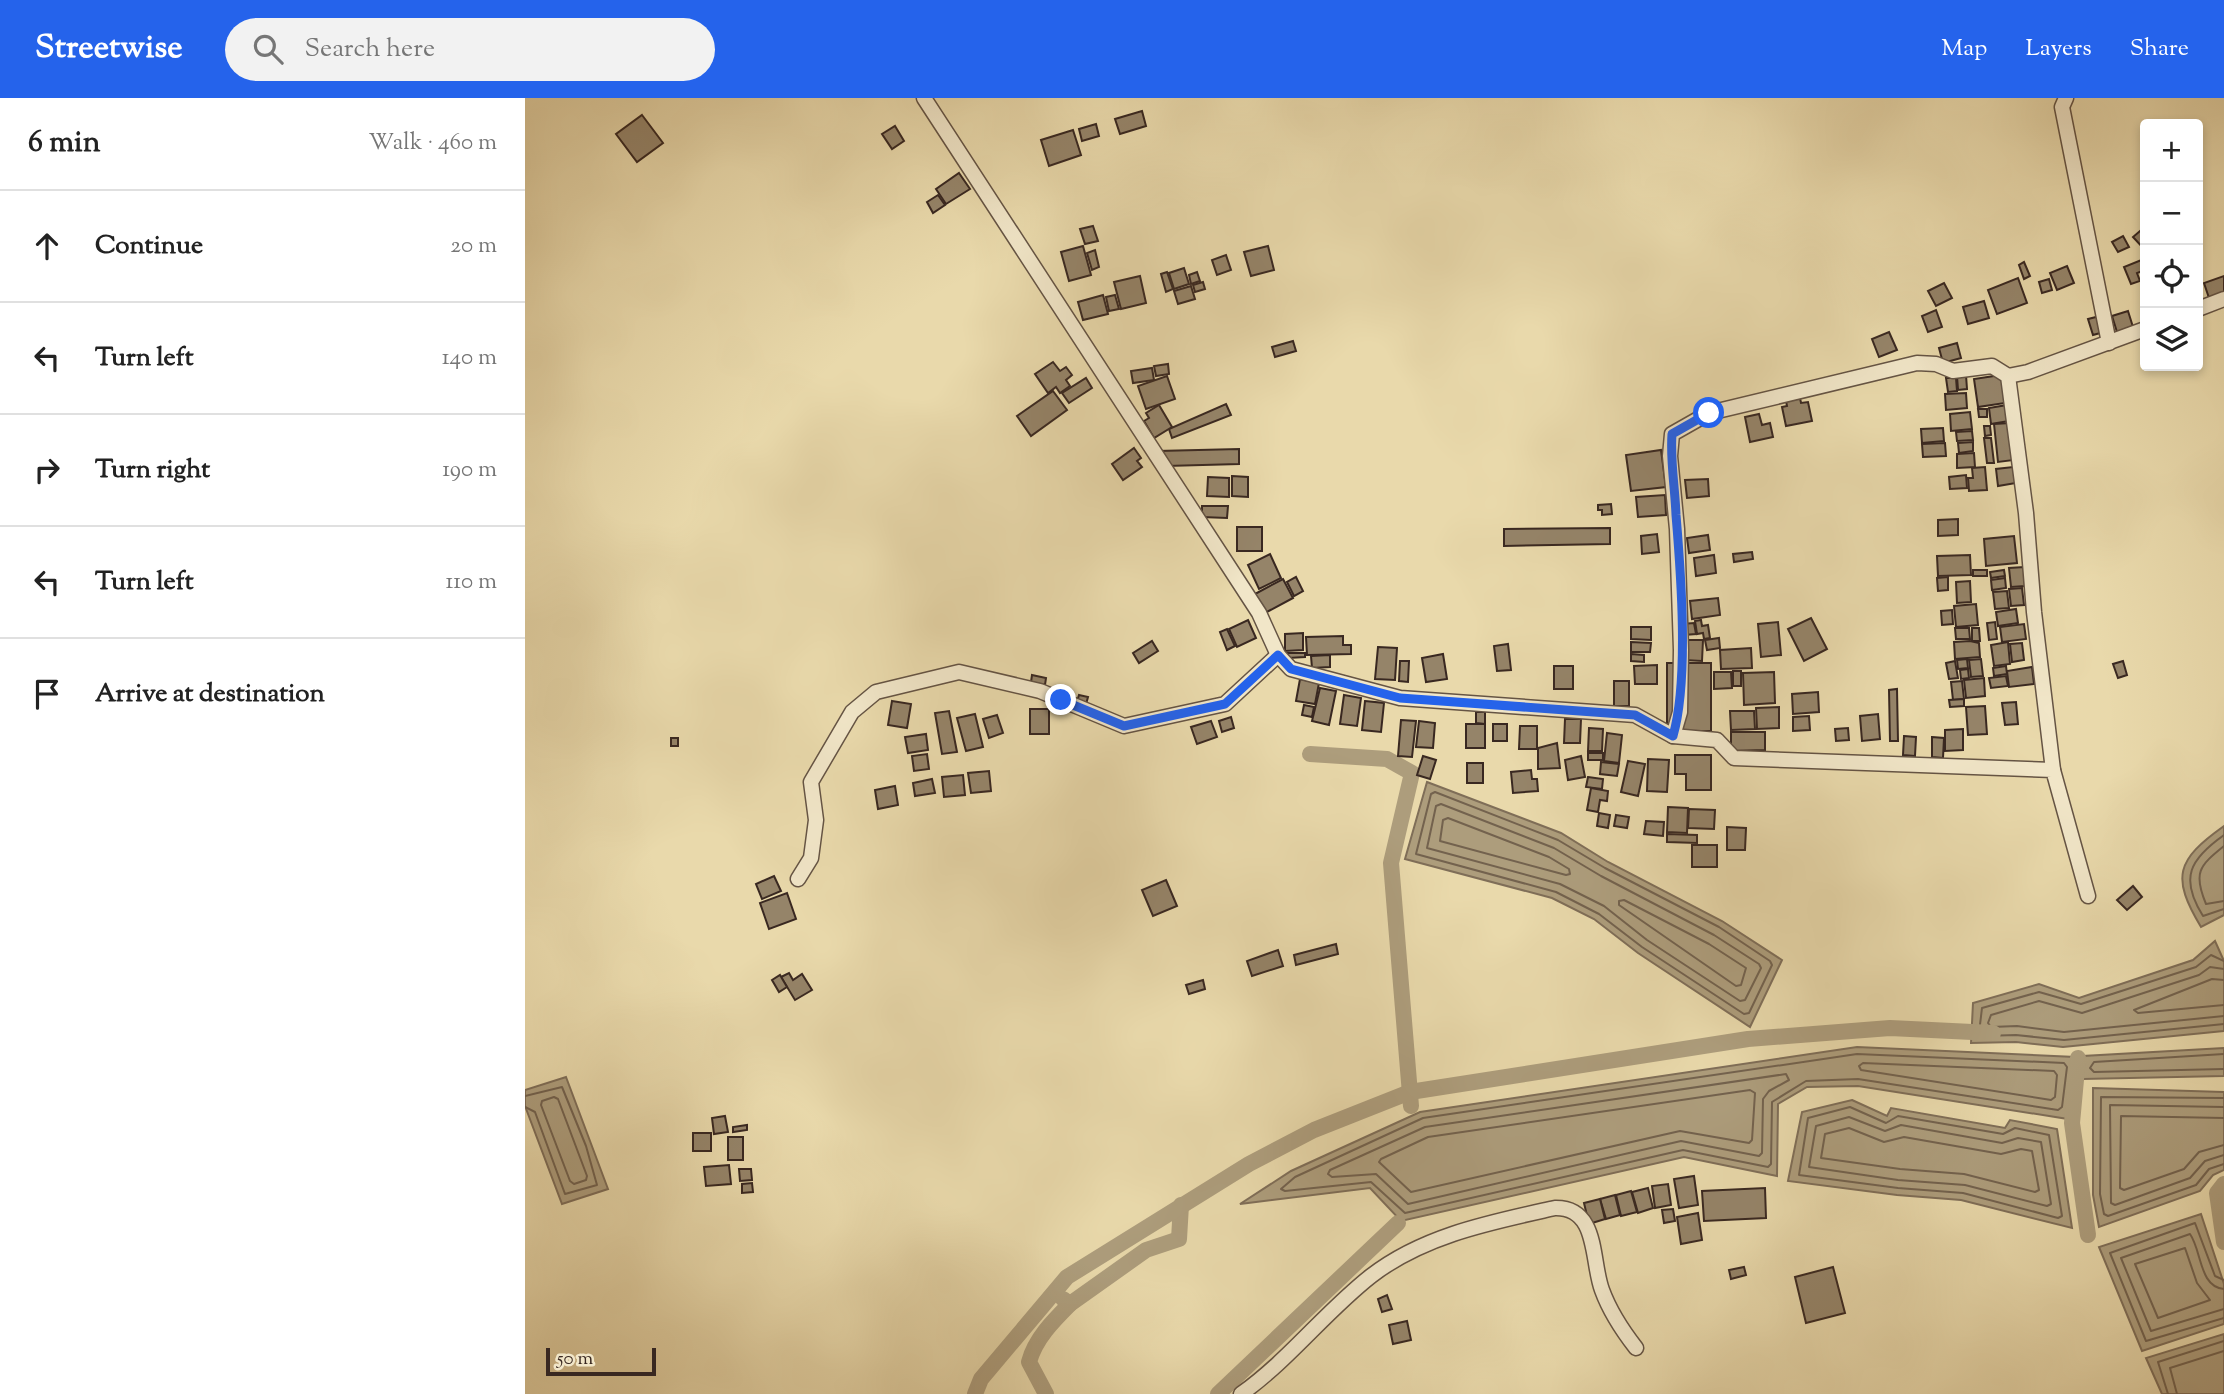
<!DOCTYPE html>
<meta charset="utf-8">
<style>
:root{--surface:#fff;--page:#f2f2f2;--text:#222;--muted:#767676;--line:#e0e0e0;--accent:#2563eb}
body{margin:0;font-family:"Sorts Mill Goudy",serif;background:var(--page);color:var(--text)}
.controls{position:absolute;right:21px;top:21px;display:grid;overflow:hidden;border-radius:7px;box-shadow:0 4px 10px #0003}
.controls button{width:63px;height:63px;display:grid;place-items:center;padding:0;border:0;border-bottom:2px solid var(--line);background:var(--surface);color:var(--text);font:35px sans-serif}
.scale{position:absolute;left:21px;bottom:18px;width:110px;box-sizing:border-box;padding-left:7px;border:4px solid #392821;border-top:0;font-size:19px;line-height:24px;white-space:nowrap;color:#392821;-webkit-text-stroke:5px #f1e6c8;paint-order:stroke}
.stop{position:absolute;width:21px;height:21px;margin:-16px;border:5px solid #2563eb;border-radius:50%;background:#fff}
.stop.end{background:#2563eb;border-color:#fff;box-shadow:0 2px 7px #0008}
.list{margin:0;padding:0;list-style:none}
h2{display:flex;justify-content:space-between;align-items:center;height:91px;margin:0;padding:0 28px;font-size:30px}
h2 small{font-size:23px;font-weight:400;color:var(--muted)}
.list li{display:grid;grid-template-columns:46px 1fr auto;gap:21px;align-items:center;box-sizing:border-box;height:112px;padding:0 28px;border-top:2px solid var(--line)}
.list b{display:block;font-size:26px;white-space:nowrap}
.list em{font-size:23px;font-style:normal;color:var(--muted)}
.icon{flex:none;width:38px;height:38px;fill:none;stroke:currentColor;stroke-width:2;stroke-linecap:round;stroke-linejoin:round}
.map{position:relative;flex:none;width:1699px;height:1296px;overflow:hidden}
header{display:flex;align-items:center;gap:42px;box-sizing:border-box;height:98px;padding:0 35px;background:var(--accent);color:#fff}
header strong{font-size:33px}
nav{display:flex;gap:38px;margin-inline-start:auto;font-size:24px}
.search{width:490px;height:63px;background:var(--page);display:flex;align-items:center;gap:18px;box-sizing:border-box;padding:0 24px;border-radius:38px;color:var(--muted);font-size:26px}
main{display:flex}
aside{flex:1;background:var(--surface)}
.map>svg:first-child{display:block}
.water{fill:#ad9d7c;stroke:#7f6e58;stroke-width:2}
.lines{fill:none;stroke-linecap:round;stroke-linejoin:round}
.shore{stroke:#73624e;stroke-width:2}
.canal{stroke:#ad9d7c;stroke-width:16}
.building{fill:#958469;stroke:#392821;stroke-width:2}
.minor-casing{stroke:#655444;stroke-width:17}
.minor{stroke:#f1e6c8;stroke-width:14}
.route{stroke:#2563eb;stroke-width:9}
</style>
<header>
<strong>Streetwise</strong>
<div class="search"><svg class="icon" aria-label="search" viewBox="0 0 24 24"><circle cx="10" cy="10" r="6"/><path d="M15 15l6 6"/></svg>Search here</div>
<nav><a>Map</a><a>Layers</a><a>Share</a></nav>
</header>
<main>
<aside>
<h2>6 min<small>Walk · 460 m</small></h2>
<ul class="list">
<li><svg class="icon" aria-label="ahead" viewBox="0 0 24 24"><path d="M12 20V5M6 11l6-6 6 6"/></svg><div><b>Continue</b></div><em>20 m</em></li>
<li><svg class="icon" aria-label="left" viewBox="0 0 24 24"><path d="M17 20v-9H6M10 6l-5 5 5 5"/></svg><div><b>Turn left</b></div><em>140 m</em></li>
<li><svg class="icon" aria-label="right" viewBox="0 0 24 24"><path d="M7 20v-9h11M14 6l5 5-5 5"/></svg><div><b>Turn right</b></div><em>190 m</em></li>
<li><svg class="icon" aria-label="left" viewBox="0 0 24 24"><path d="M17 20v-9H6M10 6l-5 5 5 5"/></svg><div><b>Turn left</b></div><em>110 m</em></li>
<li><svg class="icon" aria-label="arrive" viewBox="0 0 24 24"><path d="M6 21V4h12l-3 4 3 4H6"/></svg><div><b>Arrive at destination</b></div></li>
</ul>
</aside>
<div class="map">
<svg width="1699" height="1296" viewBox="0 0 1699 1296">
<rect width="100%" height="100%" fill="#e9d9ab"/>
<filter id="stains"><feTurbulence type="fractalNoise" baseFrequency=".00286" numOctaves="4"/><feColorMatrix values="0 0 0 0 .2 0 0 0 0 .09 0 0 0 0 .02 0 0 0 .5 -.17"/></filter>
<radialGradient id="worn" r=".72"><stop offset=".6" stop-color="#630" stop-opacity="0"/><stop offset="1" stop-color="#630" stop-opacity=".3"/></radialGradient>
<g class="water">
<path d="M 902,684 L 1036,735 L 1083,764 L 1197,823 L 1257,862 L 1225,929 L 1113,855 L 1069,821 L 1027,800 L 880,761 Z"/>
<path d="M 1699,728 L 1699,817 L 1676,829 C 1646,779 1651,762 1699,728 Z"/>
<path d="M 1690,843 L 1699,863 L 1699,933 L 1538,949 L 1491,944 L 1446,945 L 1448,905 L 1514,886 L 1554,900 L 1668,862 Z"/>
<path d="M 1332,949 L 1550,959 L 1543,1021 L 1333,988 L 1282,989 L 1253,1006 L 1252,1078 L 1159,1059 L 876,1123 L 845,1090 L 715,1106 L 766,1073 L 895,1014 Z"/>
<path d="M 1699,950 L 1699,978 L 1558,981 L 1558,958 Z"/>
<path d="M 41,979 L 83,1091 L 37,1106 L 0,1008 L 0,992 Z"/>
<path d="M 1568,990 L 1699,994 L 1699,1072 L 1688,1077 L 1675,1093 L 1574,1129 L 1568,1097 Z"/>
<path d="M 1327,1002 L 1362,1018 L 1366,1010 L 1480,1030 L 1485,1022 L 1532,1031 L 1547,1130 L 1436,1102 L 1372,1097 L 1263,1083 L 1277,1014 Z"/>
<path d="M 1676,1116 L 1699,1186 L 1699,1226 L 1617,1253 L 1574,1149 Z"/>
<path d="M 1699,1236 L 1699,1296 L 1637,1296 L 1621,1260 Z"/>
</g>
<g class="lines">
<g class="shore">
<path d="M 910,694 L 1033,742 L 1080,770 L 1194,829 L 1245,863 L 1247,867 L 1224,915 L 1219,916 L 1117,849 L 1074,816 L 1031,794 L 891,756 L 906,696 Z"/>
<path d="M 916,706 L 1029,750 L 1076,778 L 1189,837 L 1234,866 L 1236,870 L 1220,902 L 1215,903 L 1122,842 L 1079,808 L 1035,786 L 902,750 L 911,708 Z"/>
<path d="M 923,720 L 1024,759 L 1044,771 L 1045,776 L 1041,777 L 915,743 L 918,722 Z"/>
<path d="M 1699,737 C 1665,761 1654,780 1678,818 L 1699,811"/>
<path d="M 1699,748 C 1674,768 1668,775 1681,806 L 1699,803"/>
<path d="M 1099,802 L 1184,846 L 1221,870 L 1216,887 L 1211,888 L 1094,807 L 1094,803 Z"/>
<path d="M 1699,863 L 1686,857 L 1671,869 L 1556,906 L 1514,894 L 1457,910 L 1454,935 L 1457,938 L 1491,937 L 1539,942 L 1699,926"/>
<path d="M 1699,871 L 1685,869 L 1674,877 L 1557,915 L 1514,903 L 1466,917 L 1463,925 L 1466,929 L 1492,928 L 1539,934 L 1699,918"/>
<path d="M 1699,882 L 1687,881 L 1609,912 L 1613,915 L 1699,907"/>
<path d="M 1332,956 L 1539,965 L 1542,969 L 1537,1009 L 1533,1012 L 1333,981 L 1281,983 L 1247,1004 L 1246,1066 L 1243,1069 L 1158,1052 L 880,1115 L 846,1084 L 760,1093 L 756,1091 L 770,1079 L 898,1020 Z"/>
<path d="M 1699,956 L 1569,964 L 1565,970 L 1569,974 L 1699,971"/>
<path d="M 1338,965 L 1529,973 L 1532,977 L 1530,999 L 1526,1002 L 1336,972 L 1334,968 Z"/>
<path d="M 1261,976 L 1264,982 L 1244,993 L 1238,1001 L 1237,1055 L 1234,1058 L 1156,1043 L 883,1106 L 851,1076 L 807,1079 L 803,1076 L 805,1072 L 900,1029 Z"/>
<path d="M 1225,992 L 1230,995 L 1227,1042 L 1224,1045 L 1155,1033 L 886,1094 L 854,1064 L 856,1061 L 903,1039 Z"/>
<path d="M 0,998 L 37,989 L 61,1048 L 72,1087 L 40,1096 L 10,1014 L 0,1009"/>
<path d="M 29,999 L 33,1001 L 62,1078 L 61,1082 L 49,1086 L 45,1083 L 16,1007 L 17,1003 Z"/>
<path d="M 1699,1000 L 1576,999 L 1575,1096 L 1579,1116 L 1583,1118 L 1671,1087 L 1684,1071 L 1699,1066"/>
<path d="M 1325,1009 L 1361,1025 L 1373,1018 L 1478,1036 L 1490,1030 L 1524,1037 L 1537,1118 L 1533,1120 L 1438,1095 L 1373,1090 L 1274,1077 L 1283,1020 Z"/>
<path d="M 1699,1009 L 1585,1007 L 1586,1105 L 1590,1107 L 1665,1080 L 1680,1063 L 1699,1057"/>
<path d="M 1324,1019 L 1360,1033 L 1376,1027 L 1477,1045 L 1493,1040 L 1516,1044 L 1526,1106 L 1522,1108 L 1440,1087 L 1373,1082 L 1284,1069 L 1291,1028 Z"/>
<path d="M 1699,1020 L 1596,1018 L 1595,1090 L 1599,1092 L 1659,1071 L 1674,1054 L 1699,1047"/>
<path d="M 1324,1030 L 1359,1044 L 1379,1039 L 1476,1056 L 1496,1051 L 1507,1053 L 1514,1092 L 1510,1094 L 1439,1076 L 1375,1071 L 1296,1060 L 1300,1036 Z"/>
<path d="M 1660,1150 L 1672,1185 L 1685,1202 L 1633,1220 L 1610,1166 Z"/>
<path d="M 1699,1182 L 1690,1178 L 1670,1125 L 1585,1155 L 1621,1243 L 1699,1220"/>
<path d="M 1699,1191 C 1674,1189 1677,1153 1665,1136 L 1596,1160 L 1626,1233 L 1699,1211"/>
<path d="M 1643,1296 L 1633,1264 L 1699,1243"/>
<path d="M 1652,1296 L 1645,1270 L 1699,1253"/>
</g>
<g class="canal">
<path d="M 785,656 L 862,661 L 887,675 L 866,765 L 886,1008"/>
<path d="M 1553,960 L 1547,1025 L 1563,1137"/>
<path d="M 1699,1086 L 1692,1095 L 1699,1144"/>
<path d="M 545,1206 L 621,1152 L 654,1141 L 656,1107"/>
<path d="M 450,1296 L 456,1281 L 542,1179 L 724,1066 L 789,1032 L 885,994 L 1223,941 L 1365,930 L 1468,935"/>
<path d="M 521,1296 L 504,1264 C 510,1241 528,1223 545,1206 L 538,1201"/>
<path d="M 693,1296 L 873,1125"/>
</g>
</g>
<g class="building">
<path d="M 617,13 L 621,28 L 595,36 L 590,21 Z"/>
<path d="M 117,17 L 138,45 L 112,64 L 91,36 Z"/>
<path d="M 571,26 L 574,38 L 557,43 L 554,31 Z"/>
<path d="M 370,28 L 379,43 L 367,51 L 357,36 Z"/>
<path d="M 548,32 L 556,57 L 524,68 L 516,42 Z"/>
<path d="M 434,75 L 445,91 L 421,106 L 411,91 Z"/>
<path d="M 413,97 L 420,107 L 408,115 L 402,104 Z"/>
<path d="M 568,128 L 573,143 L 560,146 L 555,131 Z"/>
<path d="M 1615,133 L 1620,137 L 1620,152 L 1608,139 Z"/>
<path d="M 1598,138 L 1604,149 L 1593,154 L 1587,144 Z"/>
<path d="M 558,148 L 566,177 L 544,183 L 536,154 Z"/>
<path d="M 743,148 L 749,172 L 726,178 L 719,154 Z"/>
<path d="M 570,152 L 574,169 L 567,172 L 562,155 Z"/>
<path d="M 701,157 L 706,172 L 692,177 L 687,162 Z"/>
<path d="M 1619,161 L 1620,172 L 1612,175 L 1615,183 L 1606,186 L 1599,169 Z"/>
<path d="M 1499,164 L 1505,178 L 1499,181 L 1494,167 Z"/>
<path d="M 1542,168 L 1549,185 L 1532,192 L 1525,175 Z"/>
<path d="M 659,170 L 664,186 L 649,191 L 644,175 Z"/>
<path d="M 642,174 L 648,191 L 641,194 L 636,176 Z"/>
<path d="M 672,174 L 675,183 L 666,186 L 664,177 Z"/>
<path d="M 615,178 L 621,205 L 596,211 L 589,184 Z"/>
<path d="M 1699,178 L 1699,195 L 1684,200 L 1679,185 Z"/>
<path d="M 1493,180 L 1502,205 L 1472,216 L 1463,192 Z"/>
<path d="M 1524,181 L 1527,192 L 1517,195 L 1514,184 Z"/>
<path d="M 678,184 L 680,191 L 670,194 L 668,187 Z"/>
<path d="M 1419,185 L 1427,200 L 1411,208 L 1403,193 Z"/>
<path d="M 666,188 L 670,201 L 653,206 L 649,193 Z"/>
<path d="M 578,197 L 583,216 L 558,222 L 553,204 Z"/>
<path d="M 590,197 L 594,211 L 584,213 L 581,199 Z"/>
<path d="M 1459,203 L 1464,220 L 1443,226 L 1438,209 Z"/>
<path d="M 1411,212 L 1417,229 L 1403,234 L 1397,218 Z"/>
<path d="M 1603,213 L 1608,229 L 1592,234 L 1587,218 Z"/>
<path d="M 1575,218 L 1579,234 L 1568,237 L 1563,221 Z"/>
<path d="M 1364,234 L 1372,252 L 1354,259 L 1347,241 Z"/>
<path d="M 768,243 L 771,253 L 750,259 L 747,249 Z"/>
<path d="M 1432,245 L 1436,260 L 1418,265 L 1414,250 Z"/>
<path d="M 528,264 L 535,273 L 541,269 L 547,277 L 541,282 L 545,288 L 535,295 L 531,289 L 523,295 L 510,276 Z"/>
<path d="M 643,266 L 644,276 L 631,278 L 629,268 Z"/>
<path d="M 627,270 L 629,282 L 608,285 L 606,273 Z"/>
<path d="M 1441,277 L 1442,291 L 1433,292 L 1432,278 Z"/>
<path d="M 1476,277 L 1480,305 L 1453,309 L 1449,281 Z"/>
<path d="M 642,278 L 650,301 L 621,311 L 613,288 Z"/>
<path d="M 561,280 L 567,290 L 544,305 L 537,295 Z"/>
<path d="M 1421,280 L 1431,280 L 1432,293 L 1423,294 Z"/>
<path d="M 528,293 L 542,312 L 506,338 L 492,318 Z"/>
<path d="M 1441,295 L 1442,310 L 1421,312 L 1420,296 Z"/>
<path d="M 1275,300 L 1276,305 L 1283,304 L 1287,323 L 1261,328 L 1257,309 L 1262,308 L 1261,303 Z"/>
<path d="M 701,306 L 706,317 L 647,340 L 644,331 Z"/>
<path d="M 634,307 L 647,329 L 629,340 L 619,323 L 624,320 L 621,315 Z"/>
<path d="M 1482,307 L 1484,323 L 1466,326 L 1464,310 Z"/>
<path d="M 1453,311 L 1462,311 L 1462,319 L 1454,319 Z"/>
<path d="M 1445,314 L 1447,331 L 1426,333 L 1425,316 Z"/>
<path d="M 1234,316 L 1237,327 L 1245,325 L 1248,339 L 1225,344 L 1220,319 Z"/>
<path d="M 1485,325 L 1489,362 L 1473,364 L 1469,326 Z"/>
<path d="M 1459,328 L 1465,328 L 1466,337 L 1460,338 Z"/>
<path d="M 1418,330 L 1419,343 L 1397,345 L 1396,331 Z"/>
<path d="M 1447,333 L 1448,342 L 1432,343 L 1431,334 Z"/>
<path d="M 1459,340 L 1466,340 L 1469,365 L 1462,365 Z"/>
<path d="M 1448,344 L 1448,353 L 1434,355 L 1433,345 Z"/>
<path d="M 1420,345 L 1421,358 L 1398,359 L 1397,346 Z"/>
<path d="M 609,350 L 616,360 L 612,363 L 617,369 L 598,382 L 587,366 Z"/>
<path d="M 714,351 L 714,366 L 641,368 L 633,353 Z"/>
<path d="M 1136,352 L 1141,389 L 1106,393 L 1101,357 Z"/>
<path d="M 1449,355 L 1450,369 L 1432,370 L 1432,356 Z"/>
<path d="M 1460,369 L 1462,392 L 1444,393 L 1443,380 L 1448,380 L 1447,370 Z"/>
<path d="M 1488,369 L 1491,385 L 1473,388 L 1471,371 Z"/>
<path d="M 1441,377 L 1442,390 L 1425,391 L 1424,379 Z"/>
<path d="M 707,378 L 723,379 L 723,399 L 707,398 Z"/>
<path d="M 683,379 L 704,380 L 704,399 L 682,398 Z"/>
<path d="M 1183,381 L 1184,398 L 1162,400 L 1160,382 Z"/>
<path d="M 1140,397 L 1141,417 L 1113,419 L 1111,399 Z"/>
<path d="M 1086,406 L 1087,416 L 1077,417 L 1077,412 L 1073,412 L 1073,407 Z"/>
<path d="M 677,408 L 703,408 L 702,420 L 677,419 Z"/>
<path d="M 1433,421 L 1433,437 L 1413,438 L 1413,422 Z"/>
<rect x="712" y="429" width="25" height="24"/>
<path d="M 1085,430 L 1085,446 L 979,448 L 979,431 Z"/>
<path d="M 1132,436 L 1134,454 L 1117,456 L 1116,438 Z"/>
<path d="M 1183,437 L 1185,452 L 1164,455 L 1162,440 Z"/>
<path d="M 1489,438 L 1492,465 L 1461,468 L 1459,441 Z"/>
<path d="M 1227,454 L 1228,461 L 1209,464 L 1208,456 Z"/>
<path d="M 745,456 L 756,480 L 734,491 L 723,467 Z"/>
<path d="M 1189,457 L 1191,475 L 1171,478 L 1169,460 Z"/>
<path d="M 1445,457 L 1446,477 L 1413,478 L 1412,458 Z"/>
<path d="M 1499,469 L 1500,488 L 1486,489 L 1484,470 Z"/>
<rect x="1448" y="472" width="14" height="6"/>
<path d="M 1479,472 L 1480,478 L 1466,480 L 1465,474 Z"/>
<path d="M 771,479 L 778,493 L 769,498 L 762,484 Z"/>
<path d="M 1423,479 L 1423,492 L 1413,493 L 1412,480 Z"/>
<path d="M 1480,480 L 1481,490 L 1467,492 L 1466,482 Z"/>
<path d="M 758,481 L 768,500 L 740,515 L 730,496 Z"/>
<path d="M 1445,483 L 1446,504 L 1432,505 L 1431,484 Z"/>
<path d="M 1497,490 L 1499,507 L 1486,508 L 1484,491 Z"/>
<path d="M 1482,493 L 1484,510 L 1470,511 L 1468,494 Z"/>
<path d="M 1193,500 L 1195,517 L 1167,521 L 1165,503 Z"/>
<path d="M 1451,506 L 1453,527 L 1431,529 L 1429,508 Z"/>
<path d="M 1491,511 L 1493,525 L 1473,528 L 1471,514 Z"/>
<path d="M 1427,512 L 1428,526 L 1417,527 L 1416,513 Z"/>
<path d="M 1286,520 L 1302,551 L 1279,563 L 1263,531 Z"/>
<path d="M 723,522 L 731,540 L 712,549 L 704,531 Z"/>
<path d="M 1176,522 L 1177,528 L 1183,527 L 1185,540 L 1179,541 L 1178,535 L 1172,536 L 1170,523 Z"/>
<path d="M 1253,524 L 1256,557 L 1236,559 L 1233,526 Z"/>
<path d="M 1470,524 L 1472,541 L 1464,542 L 1462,525 Z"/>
<path d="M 1169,525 L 1171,536 L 1159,537 L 1157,526 Z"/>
<path d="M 1499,526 L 1501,541 L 1477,544 L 1475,529 Z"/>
<path d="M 1106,529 L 1126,529 L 1126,542 L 1106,541 Z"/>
<path d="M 1430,530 L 1444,530 L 1445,541 L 1431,541 Z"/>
<path d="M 1447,530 L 1454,530 L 1455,543 L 1447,543 Z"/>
<path d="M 702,531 L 710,548 L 702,552 L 695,534 Z"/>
<path d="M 778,535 L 778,552 L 760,553 L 760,536 Z"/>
<path d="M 818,538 L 818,547 L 826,547 L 826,556 L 782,557 L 781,539 Z"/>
<path d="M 1194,540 L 1195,550 L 1182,552 L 1180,542 Z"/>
<path d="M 1160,542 L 1178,542 L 1177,563 L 1159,562 Z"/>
<path d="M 627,543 L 633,553 L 614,565 L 608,555 Z"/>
<path d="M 1445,543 L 1454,545 L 1455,559 L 1430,561 L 1429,544 Z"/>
<path d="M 1106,544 L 1126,545 L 1125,554 L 1106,554 Z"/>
<path d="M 1483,544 L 1485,566 L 1469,568 L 1466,547 Z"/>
<path d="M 1497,545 L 1499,562 L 1487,564 L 1485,546 Z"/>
<path d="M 983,546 L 986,572 L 972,573 L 969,548 Z"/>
<path d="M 853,549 L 872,550 L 870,582 L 850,581 Z"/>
<path d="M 1226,550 L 1227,570 L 1196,571 L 1195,552 Z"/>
<path d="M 763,555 L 780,555 L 780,559 L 763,560 Z"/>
<path d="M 918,556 L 922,581 L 901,584 L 897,560 Z"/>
<path d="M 1106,556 L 1119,557 L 1119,564 L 1106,563 Z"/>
<path d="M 805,557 L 805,569 L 787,570 L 786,558 Z"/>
<path d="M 1442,561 L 1443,570 L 1433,571 L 1432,562 Z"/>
<path d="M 1456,561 L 1458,578 L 1446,579 L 1444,562 Z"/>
<path d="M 875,563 L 884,563 L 883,584 L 874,583 Z"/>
<path d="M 1430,563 L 1433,580 L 1424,581 L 1421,565 Z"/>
<path d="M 1598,563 L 1602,577 L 1593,580 L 1588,566 Z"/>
<rect x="1142" y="565" width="44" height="68"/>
<path d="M 1132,567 L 1132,586 L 1110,586 L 1109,568 Z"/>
<rect x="1029" y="568" width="19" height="23"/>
<path d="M 1481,568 L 1482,576 L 1469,578 L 1468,570 Z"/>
<path d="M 1507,569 L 1509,586 L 1484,589 L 1482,573 Z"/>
<path d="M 1443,571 L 1444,580 L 1436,581 L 1435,572 Z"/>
<rect x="1208" y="573" width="8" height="15"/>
<path d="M 1189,574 L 1206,574 L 1207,590 L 1189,591 Z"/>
<path d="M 1249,574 L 1250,605 L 1219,607 L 1218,575 Z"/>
<path d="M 507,577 L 521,580 L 520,587 L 506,584 Z"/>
<path d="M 1481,578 L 1483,588 L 1466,590 L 1464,580 Z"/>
<path d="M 1459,580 L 1460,598 L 1441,600 L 1439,582 Z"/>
<path d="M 775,581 L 794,585 L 790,606 L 771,603 Z"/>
<rect x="1089" y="583" width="15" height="25"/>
<path d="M 1437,583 L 1439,601 L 1428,602 L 1426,584 Z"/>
<path d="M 795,590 L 811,593 L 804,627 L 787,623 Z"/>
<path d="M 1372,591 L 1373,643 L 1365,643 L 1364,592 Z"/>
<path d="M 1293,594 L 1294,614 L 1268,616 L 1267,596 Z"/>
<path d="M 554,597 L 563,599 L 560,610 L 551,607 Z"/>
<path d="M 819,597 L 836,600 L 832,628 L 815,626 Z"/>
<path d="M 1439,601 L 1439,608 L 1425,609 L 1424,602 Z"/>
<path d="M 367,603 L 386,606 L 382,630 L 363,627 Z"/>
<path d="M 840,603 L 859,605 L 856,634 L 837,632 Z"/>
<path d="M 1491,604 L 1493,626 L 1480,627 L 1477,605 Z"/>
<path d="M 779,607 L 789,609 L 787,619 L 777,617 Z"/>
<path d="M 1460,608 L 1462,636 L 1443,637 L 1441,609 Z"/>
<path d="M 1254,609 L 1254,630 L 1232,631 L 1231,610 Z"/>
<rect x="505" y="611" width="19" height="25"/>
<path d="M 424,613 L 432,654 L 417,656 L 410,615 Z"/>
<path d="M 1205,613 L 1229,613 L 1230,631 L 1206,632 Z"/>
<path d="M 951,614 L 960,614 L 960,626 L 951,625 Z"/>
<path d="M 450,616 L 458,649 L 441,653 L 432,620 Z"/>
<path d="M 1353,616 L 1355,641 L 1337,643 L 1335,618 Z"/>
<path d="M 472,617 L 478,635 L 464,640 L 458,621 Z"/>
<path d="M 1284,618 L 1285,632 L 1268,633 L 1268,619 Z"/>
<path d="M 706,619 L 709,630 L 697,634 L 694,623 Z"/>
<path d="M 1040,621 L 1056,621 L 1055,645 L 1039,645 Z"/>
<path d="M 876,622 L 891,623 L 887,659 L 873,658 Z"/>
<path d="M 686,623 L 692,639 L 672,646 L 666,629 Z"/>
<path d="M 894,623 L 910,625 L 908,650 L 891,649 Z"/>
<rect x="941" y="626" width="19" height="24"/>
<rect x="968" y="626" width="14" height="17"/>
<path d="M 995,628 L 1012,628 L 1012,651 L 994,651 Z"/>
<path d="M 1064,630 L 1078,631 L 1077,653 L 1063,653 Z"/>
<path d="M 1323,630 L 1324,642 L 1311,643 L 1310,631 Z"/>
<path d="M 1438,631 L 1438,652 L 1420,653 L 1420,632 Z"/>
<path d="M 1206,634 L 1240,634 L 1240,652 L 1206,653 Z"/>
<path d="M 1082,635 L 1097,637 L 1094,665 L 1079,663 Z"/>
<path d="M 401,636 L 403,652 L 383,655 L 380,639 Z"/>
<path d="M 1379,638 L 1391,639 L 1390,658 L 1378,657 Z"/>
<path d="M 1407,639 L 1419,640 L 1418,660 L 1407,659 Z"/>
<rect x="146" y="640" width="7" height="8"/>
<path d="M 1032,645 L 1035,670 L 1013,671 L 1013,650 Z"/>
<rect x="1063" y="655" width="15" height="7"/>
<path d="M 402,656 L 404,671 L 389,673 L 387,658 Z"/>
<path d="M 1150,657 L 1186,657 L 1186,692 L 1161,692 L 1161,676 L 1150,676 Z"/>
<path d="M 898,658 L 911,662 L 905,681 L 892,677 Z"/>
<path d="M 1056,658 L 1060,679 L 1043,682 L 1040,662 Z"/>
<path d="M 1123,661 L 1144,662 L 1142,694 L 1122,693 Z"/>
<path d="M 1103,663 L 1120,666 L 1113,698 L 1096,694 Z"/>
<path d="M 1076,664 L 1094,666 L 1092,678 L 1075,676 Z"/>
<rect x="942" y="665" width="16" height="20"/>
<path d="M 1006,672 L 1007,681 L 1012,681 L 1013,693 L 988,695 L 986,674 Z"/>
<path d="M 464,673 L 466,693 L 446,695 L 443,675 Z"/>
<path d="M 438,677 L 440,697 L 419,699 L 417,679 Z"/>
<path d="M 1063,679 L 1078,681 L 1077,691 L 1061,689 Z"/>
<path d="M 407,681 L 410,695 L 390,698 L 388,685 Z"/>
<path d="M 370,688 L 373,707 L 353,711 L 350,692 Z"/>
<path d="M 1066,690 L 1083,693 L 1082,703 L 1075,702 L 1073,714 L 1062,712 Z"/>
<path d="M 1143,709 L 1163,710 L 1162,735 L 1142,734 Z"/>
<path d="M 1164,711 L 1190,712 L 1189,731 L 1163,730 Z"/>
<path d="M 1074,715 L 1085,717 L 1083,730 L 1072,728 Z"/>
<path d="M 1091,717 L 1104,719 L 1102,730 L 1089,728 Z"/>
<path d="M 1121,723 L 1139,724 L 1138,738 L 1119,736 Z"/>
<path d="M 1202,729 L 1221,730 L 1220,752 L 1202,752 Z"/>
<path d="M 1142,736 L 1172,737 L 1172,745 L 1142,744 Z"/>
<rect x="1167" y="747" width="25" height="22"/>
<path d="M 249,778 L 256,793 L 237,801 L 231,786 Z"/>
<path d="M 641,782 L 652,808 L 628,818 L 617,792 Z"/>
<path d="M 1608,788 L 1617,799 L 1602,812 L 1592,802 Z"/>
<path d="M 262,795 L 271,821 L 244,831 L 235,805 Z"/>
<path d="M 811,846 L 813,856 L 771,867 L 769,857 Z"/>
<path d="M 753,852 L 758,868 L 727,878 L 722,863 Z"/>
<path d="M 264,875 L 268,882 L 277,876 L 287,892 L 270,902 L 256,879 Z"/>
<path d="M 255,877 L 262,889 L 254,894 L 247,882 Z"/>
<path d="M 678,882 L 680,891 L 664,896 L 661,887 Z"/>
<path d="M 200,1018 L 203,1034 L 189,1036 L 187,1020 Z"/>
<path d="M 222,1027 L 222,1032 L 208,1034 L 208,1029 Z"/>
<rect x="168" y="1035" width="18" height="18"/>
<rect x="203" y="1039" width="15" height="23"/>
<path d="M 204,1067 L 206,1086 L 181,1088 L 179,1069 Z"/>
<path d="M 214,1071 L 226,1071 L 227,1082 L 215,1083 Z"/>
<path d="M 1169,1078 L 1173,1107 L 1154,1110 L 1149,1081 Z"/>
<path d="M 227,1085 L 228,1094 L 217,1095 L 217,1086 Z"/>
<path d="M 1143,1086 L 1146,1107 L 1130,1110 L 1127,1088 Z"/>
<path d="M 1123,1090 L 1128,1110 L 1113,1115 L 1107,1094 Z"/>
<path d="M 1240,1090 L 1241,1120 L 1179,1123 L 1177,1093 Z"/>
<path d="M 1106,1093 L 1112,1114 L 1096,1118 L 1091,1097 Z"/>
<path d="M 1090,1097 L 1095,1117 L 1081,1121 L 1075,1101 Z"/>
<path d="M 1075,1101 L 1080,1121 L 1064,1126 L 1059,1105 Z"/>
<path d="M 1148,1111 L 1150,1123 L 1139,1125 L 1137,1112 Z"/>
<path d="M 1173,1115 L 1177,1142 L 1156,1146 L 1152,1119 Z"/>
<path d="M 1219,1169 L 1221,1177 L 1206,1181 L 1204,1172 Z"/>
<path d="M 1308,1169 L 1320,1215 L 1281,1225 L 1270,1179 Z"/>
<path d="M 862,1197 L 867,1211 L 857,1214 L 853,1201 Z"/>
<path d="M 882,1223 L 886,1242 L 868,1246 L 864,1227 Z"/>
</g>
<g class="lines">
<g class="minor-casing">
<g id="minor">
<path d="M 399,0 L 734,515 L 753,557 L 766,571 L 875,600 L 1110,617 L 1148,638 L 1192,642 L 1209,660 L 1528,672 L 1563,798"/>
<path d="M 1541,0 L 1537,9 L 1584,245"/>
<path d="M 1673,211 L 1699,201"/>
<path d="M 1483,278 L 1503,274 L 1620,231"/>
<path d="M 1148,638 L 1155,614 L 1156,552 L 1152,431 L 1145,358 L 1147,336 L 1184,315 L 1392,265 L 1411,266 L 1428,273 L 1467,268 L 1483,278 L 1501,415 L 1509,514 L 1528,672"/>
<path d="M 273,781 L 286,760 L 291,722 L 286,684 L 327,614 L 351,594 L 434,574 L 515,593 L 599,628 L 700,606 L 753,557"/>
<path d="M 716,1296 C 764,1262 800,1214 846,1178 C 899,1137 967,1124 1030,1110 C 1074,1109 1066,1163 1077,1192 C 1085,1214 1097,1232 1111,1250"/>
</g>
</g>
<use href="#minor" class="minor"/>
</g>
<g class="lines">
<path class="route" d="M 536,602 L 599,628 L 700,606 L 753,557 L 766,571 L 875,600 L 1110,617 L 1148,638 C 1164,582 1156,477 1151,417 C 1150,389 1145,363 1147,336 L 1184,315"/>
</g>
<rect width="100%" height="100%" filter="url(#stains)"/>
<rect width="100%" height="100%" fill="url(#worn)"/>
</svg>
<div class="controls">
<button>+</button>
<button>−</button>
<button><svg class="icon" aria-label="locate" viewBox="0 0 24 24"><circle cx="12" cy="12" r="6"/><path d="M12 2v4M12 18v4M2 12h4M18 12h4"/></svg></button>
<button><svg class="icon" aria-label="layers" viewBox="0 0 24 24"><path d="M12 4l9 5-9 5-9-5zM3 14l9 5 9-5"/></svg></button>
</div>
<div class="scale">50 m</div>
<div class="stop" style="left:1184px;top:315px"></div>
<div class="stop end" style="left:536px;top:602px"></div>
</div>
</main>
